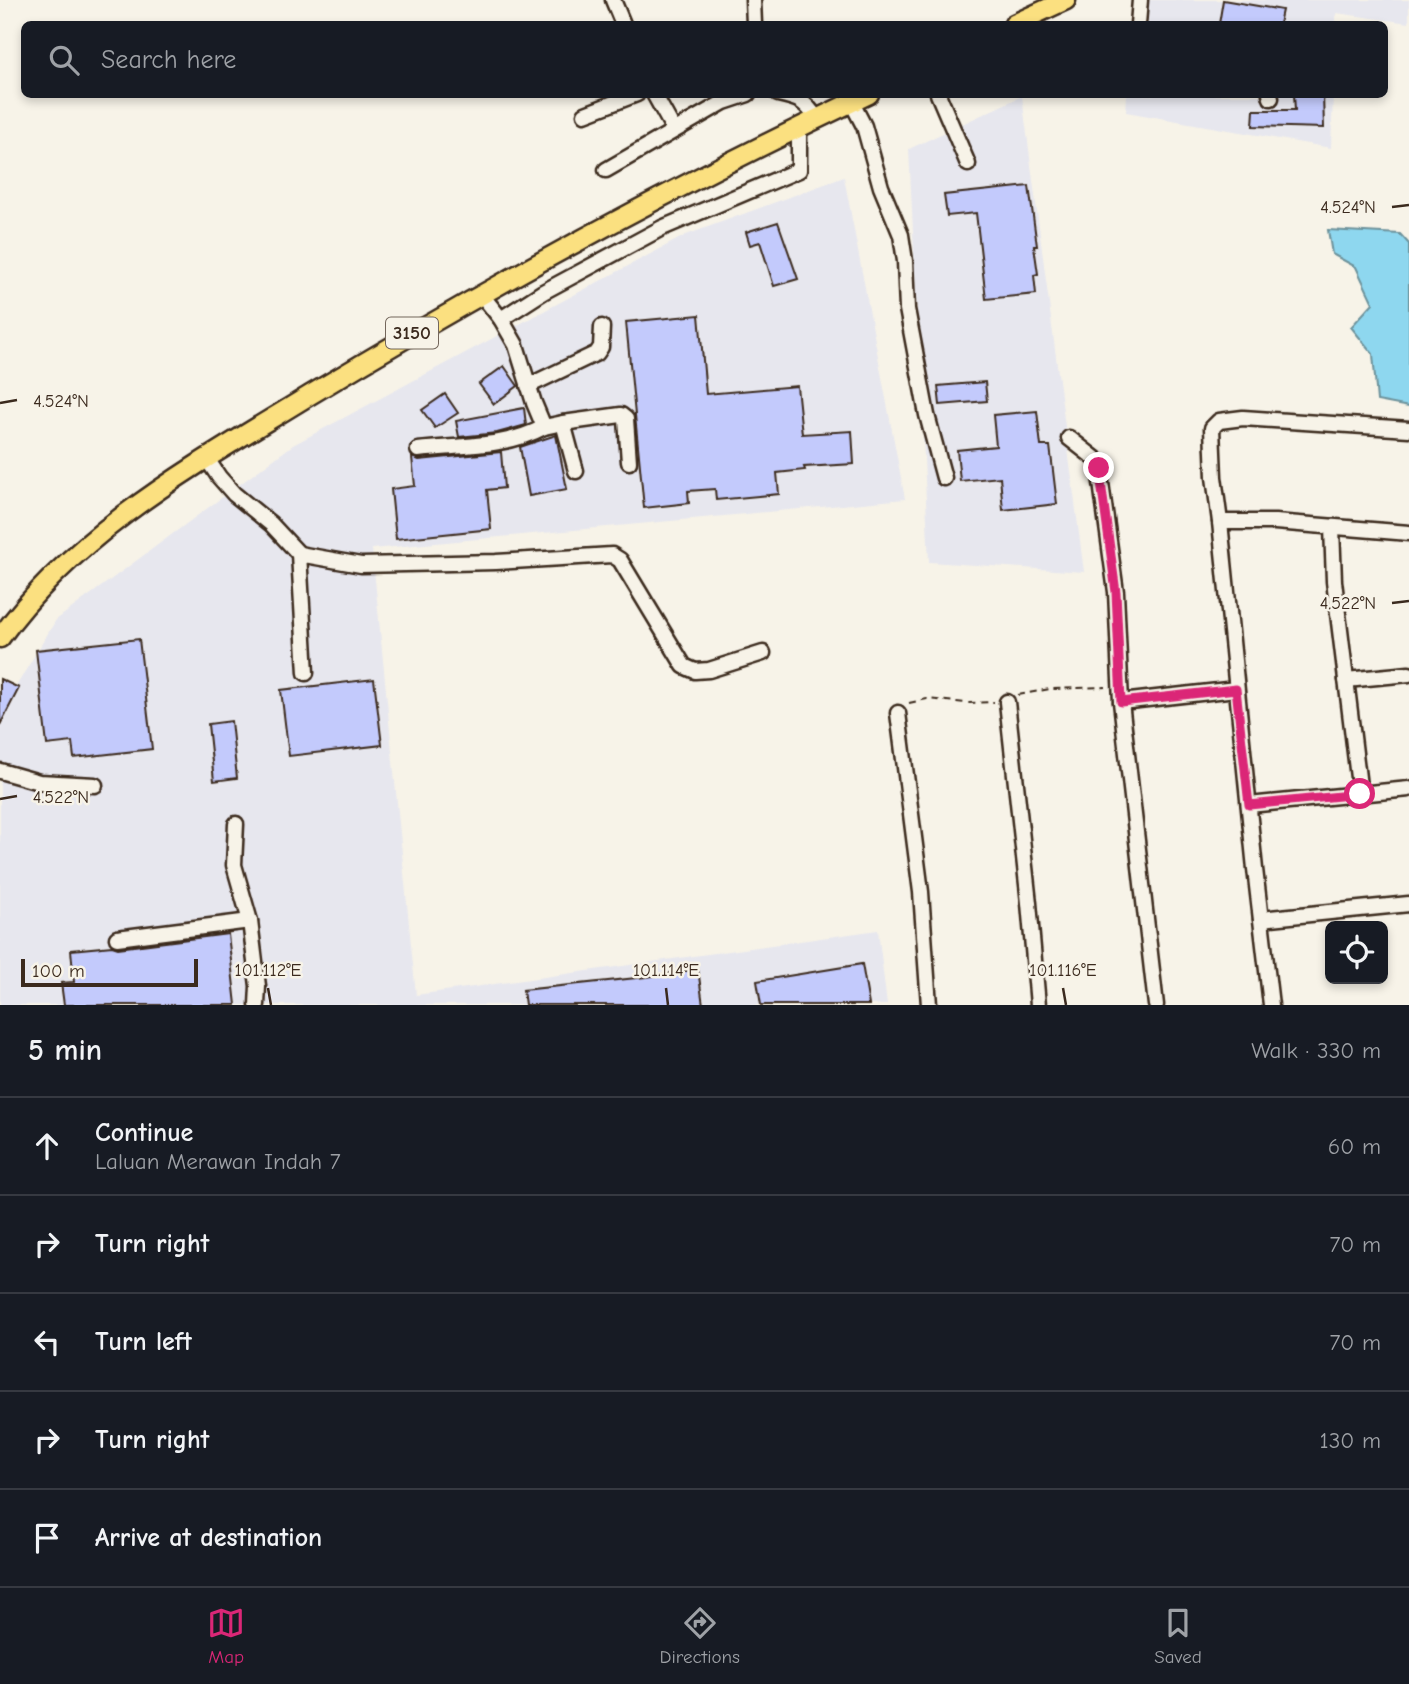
<!DOCTYPE html>
<meta charset="utf-8">
<style>
:root{--surface:#171b24;--page:#20242c;--text:#f1f3f6;--muted:#9ea1a6;--line:#363941;--accent:#db2777}
body{margin:0;font-family:"Comic Neue",sans-serif;background:var(--page);color:var(--text)}
.controls{position:absolute;right:21px;bottom:21px;display:grid;overflow:hidden;border-radius:10px;box-shadow:0 4px 10px #0003}
.controls button{width:63px;height:63px;display:grid;place-items:center;padding:0;border:0;border-bottom:2px solid var(--line);background:var(--surface);color:var(--text);font:35px sans-serif}
.scale{position:absolute;left:21px;bottom:18px;width:177px;box-sizing:border-box;padding-left:7px;border:4px solid #3b2a1e;border-top:0;font-size:19px;line-height:24px;white-space:nowrap;color:#3b2a1e;-webkit-text-stroke:5px #f7f3e8;paint-order:stroke}
.stop{position:absolute;width:21px;height:21px;margin:-16px;border:5px solid #db2777;border-radius:50%;background:#fff}
.stop.end{background:#db2777;border-color:#fff;box-shadow:0 2px 7px #0008}
.list{margin:0;padding:0;list-style:none}
h2{display:flex;justify-content:space-between;align-items:center;height:91px;margin:0;padding:0 28px;font-size:30px}
h2 small{font-size:23px;font-weight:400;color:var(--muted)}
.list li{display:grid;grid-template-columns:46px 1fr auto;gap:21px;align-items:center;box-sizing:border-box;height:98px;padding:0 28px;border-top:2px solid var(--line)}
.list b{display:block;font-size:26px;white-space:nowrap}
.list p{margin:0;font-size:23px;white-space:nowrap;color:var(--muted)}
.list em{font-size:23px;font-style:normal;color:var(--muted)}
.icon{flex:none;width:38px;height:38px;fill:none;stroke:currentColor;stroke-width:2;stroke-linecap:round;stroke-linejoin:round}
.map{position:relative;flex:none;width:1409px;height:1005px;overflow:hidden}
.search{position:absolute;background:var(--surface);box-shadow:0 4px 10px #0003;left:21px;right:21px;top:21px;height:77px;display:flex;align-items:center;gap:18px;box-sizing:border-box;padding:0 24px;border-radius:10px;color:var(--muted);font-size:26px}
.sheet{height:581px;background:var(--surface)}
nav{display:flex;justify-content:space-around;align-items:center;box-sizing:border-box;height:98px;border-top:2px solid var(--line);background:var(--surface);font-size:19px;color:var(--muted)}
nav a{display:grid;justify-items:center;gap:4px}
nav .on{color:var(--accent)}
.map>svg:first-child{display:block}
.built{fill:#e7e7ee}
.water{fill:#8ed7ef;stroke:#6d929b;stroke-width:2}
.building{fill:#c3cafc;stroke:#3b2a1e;stroke-width:2}
.lines{fill:none;stroke-linecap:round;stroke-linejoin:round}
.minor-casing{stroke:#3b2a1e;stroke-width:19}
.major-casing{stroke:#3b2a1e;stroke-width:23}
.path{stroke:#3b2a1e;stroke-width:2;stroke-dasharray:7 5;stroke-linecap:butt}
.minor{stroke:#f7f3e8;stroke-width:14}
.major{stroke:#fbe080;stroke-width:18}
.route{stroke:#db2777;stroke-width:9}
.ticks{fill:none;stroke:#3b2a1e;stroke-width:2.5}
.labels{text-anchor:middle;dominant-baseline:central;stroke-width:5;stroke-linejoin:round;paint-order:stroke}
.shield{fill:#f7f3e8;stroke:#73665b;stroke-width:2}
.shield-label{font-size:19px;font-weight:bold;fill:#3b2a1e}
.ticks-label{font-size:18px;text-anchor:middle;fill:#3b2a1e;stroke:#f7f3e8;stroke-width:5;stroke-linejoin:round;paint-order:stroke}
</style>
<div class="map">
<svg width="1409" height="1005" viewBox="0 0 1409 1005">
<rect width="100%" height="100%" fill="#f7f3e8"/>
<filter id="ink" filterUnits="userSpaceOnUse"><feTurbulence type="fractalNoise" baseFrequency=".0143" numOctaves="2"/><feDisplacementMap in="SourceGraphic" scale="14" xChannelSelector="R" yChannelSelector="G"/><feConvolveMatrix kernelMatrix="1 2 1 2 8 2 1 2 1" color-interpolation-filters="sRGB"/></filter>
<g filter="url(#ink)">
<g class="built">
<path d="M 1131,0 L 1409,0 L 1409,23 L 1336,13 L 1335,24 L 1130,24 Z"/>
<path d="M 1127,95 L 1333,95 L 1331,148 L 1126,112 Z"/>
<path d="M 1022,96 L 1084,572 L 929,562 L 909,149 Z"/>
<path d="M 844,177 L 905,499 L 372,549 L 416,995 L 878,930 L 887,1005 L 0,1005 L 0,713 L 56,620 L 293,445 L 686,235 Z"/>
</g>
<path class="water" d="M 1328,230 L 1400,234 L 1409,244 L 1409,407 L 1377,401 L 1373,354 L 1351,327 L 1373,303 L 1356,267 L 1332,254 Z"/>
<g class="building">
<path d="M 1223,0 L 1282,10 L 1279,24 L 1219,24 Z"/>
<path d="M 1294,94 L 1323,94 L 1324,128 L 1253,126 L 1254,110 L 1295,110 Z"/>
<path d="M 1029,186 L 1037,246 L 1034,246 L 1038,274 L 1034,275 L 1036,294 L 986,299 L 976,213 L 947,216 L 944,195 Z"/>
<path d="M 778,222 L 798,279 L 774,286 L 760,242 L 750,245 L 746,232 Z"/>
<path d="M 699,315 L 706,394 L 797,386 L 802,434 L 852,431 L 854,464 L 804,467 L 805,470 L 777,473 L 779,494 L 716,500 L 715,489 L 688,491 L 689,503 L 644,508 L 626,322 Z"/>
<path d="M 504,366 L 518,386 L 494,404 L 479,384 Z"/>
<path d="M 985,382 L 987,401 L 940,405 L 938,386 Z"/>
<path d="M 445,394 L 458,413 L 435,428 L 422,410 Z"/>
<path d="M 524,408 L 526,425 L 497,433 L 459,437 L 456,421 Z"/>
<path d="M 1037,411 L 1041,446 L 1050,446 L 1057,504 L 1003,510 L 1000,477 L 960,481 L 957,450 L 996,446 L 993,415 Z"/>
<path d="M 556,435 L 567,489 L 529,496 L 520,447 Z"/>
<path d="M 501,452 L 504,488 L 487,490 L 491,529 L 396,539 L 391,489 L 415,486 L 412,457 L 419,460 Z"/>
<path d="M 139,639 L 152,749 L 74,758 L 72,742 L 47,745 L 36,650 Z"/>
<path d="M 0,679 L 19,688 L 0,725 Z"/>
<path d="M 374,679 L 382,745 L 289,756 L 281,690 Z"/>
<path d="M 231,721 L 237,778 L 214,781 L 208,724 Z"/>
<path d="M 228,934 L 236,1005 L 64,1005 L 61,983 L 74,982 L 71,950 L 112,946 L 118,948 Z"/>
<path d="M 862,964 L 869,1005 L 761,1005 L 757,981 Z"/>
<path d="M 698,969 L 703,1005 L 525,1005 L 523,990 L 646,977 Z"/>
</g>
<g class="lines">
<g class="minor-casing">
<g id="minor">
<path d="M 613,0 L 623,24"/>
<path d="M 753,0 L 754,24"/>
<path d="M 1138,24 L 1140,0"/>
<path d="M 654,94 L 674,130"/>
<path d="M 778,94 C 800,99 804,100 817,119"/>
<path d="M 938,94 L 968,164"/>
<path d="M 1270,94 L 1271,98"/>
<path d="M 852,103 L 864,126 L 881,187 L 901,235 L 905,261 L 907,309 L 927,415 L 944,478"/>
<path d="M 585,114 L 637,94"/>
<path d="M 606,170 L 724,102 L 748,94"/>
<path d="M 481,294 L 501,319 L 516,345 L 534,403 L 544,427 L 563,423 L 576,471"/>
<path d="M 501,319 L 543,292 L 662,228 L 799,170 L 799,129"/>
<path d="M 528,386 L 597,353 L 601,347 L 602,327"/>
<path d="M 563,423 L 621,415 L 626,419 L 629,462"/>
<path d="M 1069,438 L 1097,460 L 1099,468 L 1116,592 L 1121,702"/>
<path d="M 418,450 C 461,445 505,448 544,427"/>
<path d="M 207,459 L 219,477 L 234,494 L 271,524 L 299,554 L 306,673"/>
<path d="M 1220,522 L 1275,522 L 1409,533"/>
<path d="M 1332,527 L 1334,581 L 1360,794"/>
<path d="M 299,554 L 361,565 L 496,562 L 612,555 L 620,560 L 684,666 L 695,671 L 709,670 L 763,653"/>
<path d="M 1346,680 L 1409,674"/>
<path d="M 1007,702 L 1029,903 L 1038,1005"/>
<path d="M 898,713 L 921,892 L 929,1005"/>
<path d="M 0,771 L 39,782 L 95,785"/>
<path d="M 1249,805 L 1409,789"/>
<path d="M 236,824 L 234,865 L 250,921"/>
<path d="M 1261,919 L 1409,904"/>
<path d="M 117,938 L 250,921 L 258,986 L 257,1005"/>
<path d="M 1156,1005 L 1121,702 L 1236,689"/>
<path d="M 1271,1005 L 1255,869 L 1220,522 L 1214,477 L 1212,428 L 1219,421 L 1243,418 L 1409,429"/>
</g>
</g>
<g class="major-casing">
<g id="major">
<path d="M 1014,24 L 1066,0"/>
<path d="M 0,638 C 78,529 198,464 310,395 C 492,285 676,185 869,94"/>
</g>
</g>
<g class="path">
<path d="M 1018,695 L 1050,689 L 1106,687"/>
<path d="M 909,703 L 927,699 L 966,703 L 994,702"/>
</g>
<use href="#minor" class="minor"/>
<use href="#major" class="major"/>
</g>
</g>
<g class="lines" filter="url(#ink)">
<path class="route" d="M 1099,468 L 1116,592 L 1121,702 L 1236,689 L 1249,805 L 1360,794"/>
</g>
<path class="ticks" d="M 1392,207 L 1409,205M 0,403 L 17,400M 1392,603 L 1409,601M 0,799 L 17,796M 268,988 L 271,1005M 666,988 L 668,1005M 1063,988 L 1066,1005"/>
<g class="labels">
<rect class="shield" x="386" y="317.5" width="52" height="31" rx="5"/>
<g class="shield-label">
<text x="412" y="333">3150</text>
</g>
</g>
<g class="ticks-label">
<text x="1348" y="213">4.524°N</text>
<text x="61" y="407">4.524°N</text>
<text x="1348" y="609">4.522°N</text>
<text x="61" y="803">4.522°N</text>
<text x="268" y="976">101.112°E</text>
<text x="666" y="976">101.114°E</text>
<text x="1063" y="976">101.116°E</text>
</g>
</svg>
<div class="controls">
<button><svg class="icon" aria-label="locate" viewBox="0 0 24 24"><circle cx="12" cy="12" r="6"/><path d="M12 2v4M12 18v4M2 12h4M18 12h4"/></svg></button>
</div>
<div class="scale">100 m</div>
<div class="stop" style="left:1360px;top:794px"></div>
<div class="stop end" style="left:1099px;top:468px"></div>
<div class="search"><svg class="icon" aria-label="search" viewBox="0 0 24 24"><circle cx="10" cy="10" r="6"/><path d="M15 15l6 6"/></svg>Search here</div>
</div>
<section class="sheet">
<h2>5 min<small>Walk · 330 m</small></h2>
<ul class="list">
<li><svg class="icon" aria-label="ahead" viewBox="0 0 24 24"><path d="M12 20V5M6 11l6-6 6 6"/></svg><div><b>Continue</b><p>Laluan Merawan Indah 7</p></div><em>60 m</em></li>
<li><svg class="icon" aria-label="right" viewBox="0 0 24 24"><path d="M7 20v-9h11M14 6l5 5-5 5"/></svg><div><b>Turn right</b></div><em>70 m</em></li>
<li><svg class="icon" aria-label="left" viewBox="0 0 24 24"><path d="M17 20v-9H6M10 6l-5 5 5 5"/></svg><div><b>Turn left</b></div><em>70 m</em></li>
<li><svg class="icon" aria-label="right" viewBox="0 0 24 24"><path d="M7 20v-9h11M14 6l5 5-5 5"/></svg><div><b>Turn right</b></div><em>130 m</em></li>
<li><svg class="icon" aria-label="arrive" viewBox="0 0 24 24"><path d="M6 21V4h12l-3 4 3 4H6"/></svg><div><b>Arrive at destination</b></div></li>
</ul>
</section>
<nav>
<a class="on"><svg class="icon" aria-label="map" viewBox="0 0 24 24"><path d="M3 6l6-2 6 2 6-2v14l-6 2-6-2-6 2zM9 4v14M15 6v14"/></svg>Map</a>
<a><svg class="icon" aria-label="directions" viewBox="0 0 24 24"><path d="M12 3l9 9-9 9-9-9zM9 14v-3h6M13 9l2 2-2 2"/></svg>Directions</a>
<a><svg class="icon" aria-label="saved" viewBox="0 0 24 24"><path d="M7 4h10v16l-5-4-5 4z"/></svg>Saved</a>
</nav>
